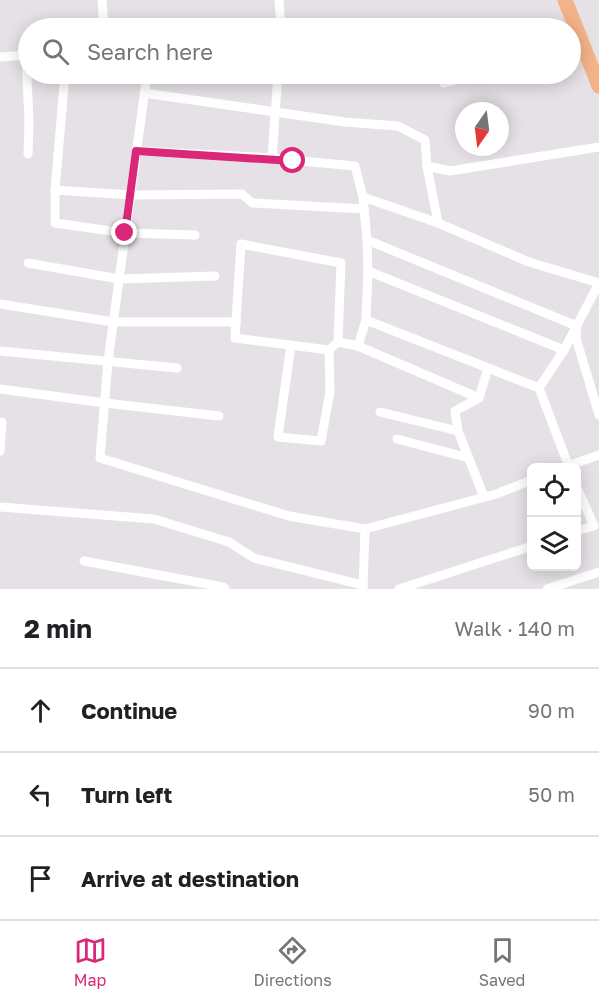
<!DOCTYPE html>
<meta charset="utf-8">
<style>
:root{--surface:#fff;--page:#f6f6f6;--text:#202124;--muted:#757577;--line:#e0e0e0;--accent:#db2777}
body{margin:0;font-family:"Golos Text",sans-serif;background:var(--page);color:var(--text)}
.controls{position:absolute;right:18px;bottom:18px;display:grid;overflow:hidden;border-radius:9px;box-shadow:0 3px 15px #0003}
.controls button{width:54px;height:54px;display:grid;place-items:center;padding:0;border:0;border-bottom:2px solid var(--line);background:var(--surface);color:var(--text);font:30px sans-serif}
.compass{position:absolute;left:455px;top:102px;width:54px;height:54px;border-radius:50%;background:var(--surface);box-shadow:0 3px 15px #0003;rotate:194deg}
.stop{position:absolute;width:18px;height:18px;margin:-14px;border:4px solid #db2777;border-radius:50%;background:#fff}
.stop.end{background:#db2777;border-color:#fff;box-shadow:0 2px 6px #0008}
.list{margin:0;padding:0;list-style:none}
h2{display:flex;justify-content:space-between;align-items:center;height:78px;margin:0;padding:0 24px;font-size:26px}
h2 small{font-size:20px;font-weight:400;color:var(--muted)}
.list li{display:grid;grid-template-columns:39px 1fr auto;gap:18px;align-items:center;box-sizing:border-box;height:84px;padding:0 24px;border-top:2px solid var(--line)}
.list b{display:block;font-size:22px;white-space:nowrap}
.list em{font-size:20px;font-style:normal;color:var(--muted)}
.icon{flex:none;width:33px;height:33px;fill:none;stroke:currentColor;stroke-width:2;stroke-linecap:round;stroke-linejoin:round}
.map{position:relative;flex:none;width:599px;height:589px;overflow:hidden}
.search{position:absolute;background:var(--surface);box-shadow:0 3px 15px #0003;left:18px;right:18px;top:18px;height:66px;display:flex;align-items:center;gap:15px;box-sizing:border-box;padding:0 21px;border-radius:33px;color:var(--muted);font-size:22px}
.sheet{height:330px;background:var(--surface)}
nav{display:flex;justify-content:space-around;align-items:center;box-sizing:border-box;height:84px;border-top:2px solid var(--line);background:var(--surface);font-size:16px;color:var(--muted)}
nav a{display:grid;justify-items:center;gap:3px}
nav .on{color:var(--accent)}
.map>svg:first-child{display:block}
.lines{fill:none;stroke-linecap:round;stroke-linejoin:round}
.street{stroke:#fff;stroke-width:9}
.primary{stroke:#f4b288;stroke-width:15}
.route{stroke:#db2777;stroke-width:8}
</style>
<div class="map">
<svg width="599" height="589" viewBox="0 0 599 589">
<rect width="100%" height="100%" fill="#e6e1e6"/>
<g class="lines">
<g class="street">
<path d="M 102,0 L 104,28"/>
<path d="M 274,28 L 281,27 L 279,0"/>
<path d="M 570,48 L 583,44"/>
<path d="M 26,55 L 29,121 L 28,154"/>
<path d="M 0,57 L 28,55"/>
<path d="M 65,74 L 55,190 L 131,195 L 242,194 L 252,203 L 364,209"/>
<path d="M 147,74 L 108,361 L 100,458 L 289,516 L 365,529 L 363,589"/>
<path d="M 444,83 L 478,74"/>
<path d="M 144,93 L 345,122 L 398,126 L 425,140 L 427,166 L 450,171 L 599,147"/>
<path d="M 137,151 L 257,157 L 355,166 L 363,197"/>
<path d="M 272,159 L 278,74"/>
<path d="M 427,166 L 438,223 L 529,262 L 599,283"/>
<path d="M 55,190 L 55,223 L 125,233 L 195,235"/>
<path d="M 367,240 L 363,197 L 438,223"/>
<path d="M 28,263 L 119,279 L 215,276"/>
<path d="M 0,304 L 113,322 L 236,322"/>
<path d="M 366,320 L 539,388 L 569,467"/>
<path d="M 338,342 L 329,350 L 235,338 L 241,244 L 341,263 L 338,342 L 358,346 L 366,320 L 368,271"/>
<path d="M 291,345 L 278,437 L 321,441 L 330,392 L 329,350"/>
<path d="M 358,346 L 479,398"/>
<path d="M 564,350 L 368,271 L 367,240 L 577,326 L 576,338 L 599,415"/>
<path d="M 0,351 L 177,368"/>
<path d="M 539,388 L 564,350 L 599,283"/>
<path d="M 0,389 L 105,403 L 219,416"/>
<path d="M 380,412 L 458,431"/>
<path d="M 397,439 L 469,458"/>
<path d="M 0,451 L 2,422"/>
<path d="M 565,467 L 599,455"/>
<path d="M 576,485 L 594,526 L 576,531"/>
<path d="M 484,497 L 458,431 L 455,411 L 479,398 L 488,368"/>
<path d="M 0,507 L 154,519 L 229,542 L 254,558 L 363,585"/>
<path d="M 365,529 L 496,494 L 532,480"/>
<path d="M 84,561 L 223,587 L 225,589"/>
<path d="M 399,589 L 532,546"/>
<path d="M 547,589 L 599,572"/>
</g>
<path class="primary" d="M 565,0 L 599,86"/>
</g>
<g class="lines">
<path class="route" d="M 125,233 L 136,151 L 293,161"/>
</g>
</svg>
<div class="controls">
<button><svg class="icon" aria-label="locate" viewBox="0 0 24 24"><circle cx="12" cy="12" r="6"/><path d="M12 2v4M12 18v4M2 12h4M18 12h4"/></svg></button>
<button><svg class="icon" aria-label="layers" viewBox="0 0 24 24"><path d="M12 4l9 5-9 5-9-5zM3 14l9 5 9-5"/></svg></button>
</div>
<svg class="compass" viewBox="-18 -18 36 36"><path d="M0-13l5 13h-10z" fill="#e53935"/><path d="M0 13l5-13h-10z" fill="#757577"/></svg>
<div class="stop" style="left:293px;top:161px"></div>
<div class="stop end" style="left:125px;top:233px"></div>
<div class="search"><svg class="icon" aria-label="search" viewBox="0 0 24 24"><circle cx="10" cy="10" r="6"/><path d="M15 15l6 6"/></svg>Search here</div>
</div>
<section class="sheet">
<h2>2 min<small>Walk · 140 m</small></h2>
<ul class="list">
<li><svg class="icon" aria-label="ahead" viewBox="0 0 24 24"><path d="M12 20V5M6 11l6-6 6 6"/></svg><div><b>Continue</b></div><em>90 m</em></li>
<li><svg class="icon" aria-label="left" viewBox="0 0 24 24"><path d="M17 20v-9H6M10 6l-5 5 5 5"/></svg><div><b>Turn left</b></div><em>50 m</em></li>
<li><svg class="icon" aria-label="arrive" viewBox="0 0 24 24"><path d="M6 21V4h12l-3 4 3 4H6"/></svg><div><b>Arrive at destination</b></div></li>
</ul>
</section>
<nav>
<a class="on"><svg class="icon" aria-label="map" viewBox="0 0 24 24"><path d="M3 6l6-2 6 2 6-2v14l-6 2-6-2-6 2zM9 4v14M15 6v14"/></svg>Map</a>
<a><svg class="icon" aria-label="directions" viewBox="0 0 24 24"><path d="M12 3l9 9-9 9-9-9zM9 14v-3h6M13 9l2 2-2 2"/></svg>Directions</a>
<a><svg class="icon" aria-label="saved" viewBox="0 0 24 24"><path d="M7 4h10v16l-5-4-5 4z"/></svg>Saved</a>
</nav>
